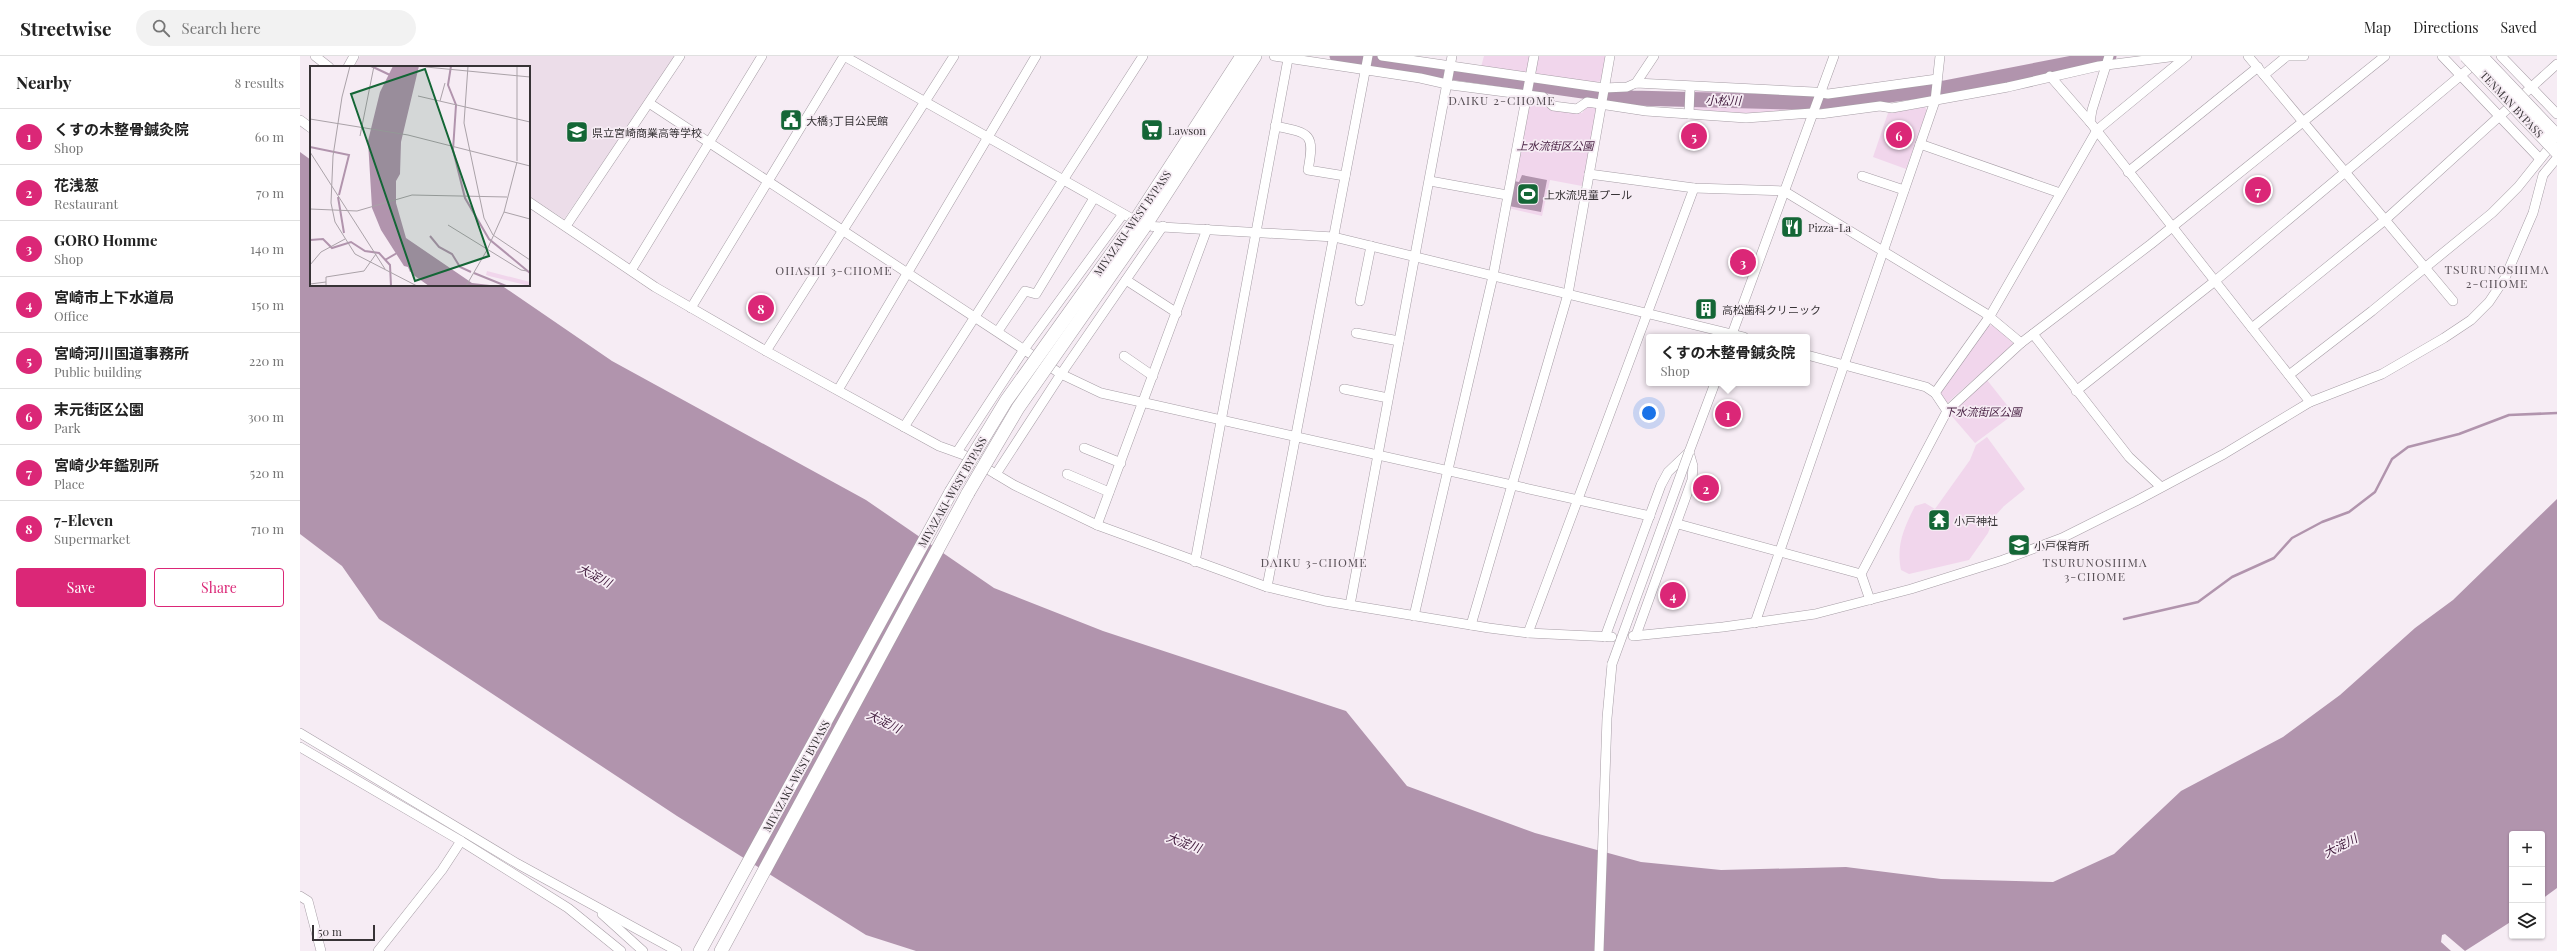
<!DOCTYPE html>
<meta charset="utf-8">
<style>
:root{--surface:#fff;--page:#f2f2f2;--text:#222;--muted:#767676;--line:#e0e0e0;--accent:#db2777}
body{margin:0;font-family:"Playfair Display","Noto Sans JP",serif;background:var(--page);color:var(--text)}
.controls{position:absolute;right:12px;bottom:12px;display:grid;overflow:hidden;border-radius:4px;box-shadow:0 1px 3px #0004}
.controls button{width:36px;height:36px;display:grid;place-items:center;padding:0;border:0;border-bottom:1px solid var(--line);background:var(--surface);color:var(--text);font:20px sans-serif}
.scale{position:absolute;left:12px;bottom:10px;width:63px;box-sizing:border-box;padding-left:4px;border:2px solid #373336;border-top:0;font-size:11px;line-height:14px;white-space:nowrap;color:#373336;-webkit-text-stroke:3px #f6ecf4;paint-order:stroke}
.you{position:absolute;left:1349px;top:357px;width:14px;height:14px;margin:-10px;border:3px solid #fff;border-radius:50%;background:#1a73e8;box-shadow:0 0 0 6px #1a73e833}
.badge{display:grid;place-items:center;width:26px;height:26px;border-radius:50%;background:var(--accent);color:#fff;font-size:13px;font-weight:700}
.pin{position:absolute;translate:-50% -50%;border:2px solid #fff;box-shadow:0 1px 4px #0006}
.popup{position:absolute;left:1346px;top:278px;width:164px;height:52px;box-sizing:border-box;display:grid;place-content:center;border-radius:4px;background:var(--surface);filter:drop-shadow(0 1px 3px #0005);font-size:13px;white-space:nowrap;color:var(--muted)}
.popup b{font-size:15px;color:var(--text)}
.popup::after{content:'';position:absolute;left:50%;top:100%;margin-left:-8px;border:8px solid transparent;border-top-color:var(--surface)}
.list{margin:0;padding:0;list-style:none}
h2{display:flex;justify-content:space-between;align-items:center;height:52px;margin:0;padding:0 16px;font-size:17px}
h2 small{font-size:13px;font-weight:400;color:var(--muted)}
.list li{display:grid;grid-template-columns:26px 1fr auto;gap:12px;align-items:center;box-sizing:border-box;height:56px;padding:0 16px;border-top:1px solid var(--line)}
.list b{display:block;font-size:15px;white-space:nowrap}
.list p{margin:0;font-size:13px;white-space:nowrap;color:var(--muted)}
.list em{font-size:13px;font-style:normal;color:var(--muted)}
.actions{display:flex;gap:8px;padding:12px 16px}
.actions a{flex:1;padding:9px 0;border:1px solid var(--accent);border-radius:4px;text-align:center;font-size:14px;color:var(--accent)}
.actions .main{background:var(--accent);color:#fff}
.icon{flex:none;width:22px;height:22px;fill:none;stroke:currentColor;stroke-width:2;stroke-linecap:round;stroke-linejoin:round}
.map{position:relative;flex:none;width:2257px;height:895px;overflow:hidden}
header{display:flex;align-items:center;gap:24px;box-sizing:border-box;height:56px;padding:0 20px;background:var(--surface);border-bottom:1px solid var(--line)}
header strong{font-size:19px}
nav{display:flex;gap:22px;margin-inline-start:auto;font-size:14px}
.search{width:280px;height:36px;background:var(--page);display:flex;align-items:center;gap:10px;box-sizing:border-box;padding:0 14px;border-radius:22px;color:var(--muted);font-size:15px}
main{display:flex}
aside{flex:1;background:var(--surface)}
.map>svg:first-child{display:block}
.built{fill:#ecdde9}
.green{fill:#f1d6ec}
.water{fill:#b194ad}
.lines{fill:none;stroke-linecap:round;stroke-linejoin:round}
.stream{stroke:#b194ad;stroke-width:2.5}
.river{stroke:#b194ad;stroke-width:15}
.minor-casing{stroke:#a69da5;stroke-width:10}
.highway-casing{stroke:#a69da5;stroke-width:14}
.minor{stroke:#fff;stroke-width:9}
.highway{stroke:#fff;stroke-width:13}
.minor-bridge-casing{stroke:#a69da5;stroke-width:10;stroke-linecap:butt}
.highway-bridge-casing{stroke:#a69da5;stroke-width:14;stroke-linecap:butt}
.minor-bridge{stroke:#fff;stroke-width:9}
.highway-bridge{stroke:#fff;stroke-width:13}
.labels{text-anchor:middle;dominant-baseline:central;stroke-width:3.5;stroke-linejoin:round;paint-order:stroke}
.street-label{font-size:11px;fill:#373336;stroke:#f6ecf4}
.poi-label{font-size:11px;fill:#373336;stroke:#f6ecf4;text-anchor:start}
.park-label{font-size:11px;font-style:italic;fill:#492244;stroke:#f6ecf4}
.neighbourhood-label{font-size:12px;letter-spacing:1px;fill:#574f55;stroke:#f6ecf4}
.water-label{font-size:12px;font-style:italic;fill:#3f193b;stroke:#f6ecf4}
.inset-river{fill:none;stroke:#b194ad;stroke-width:2}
.inset-road{fill:none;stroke:#aaa2a8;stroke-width:1}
.view{fill:#146636;fill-opacity:0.15;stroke:#146636;stroke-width:2}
.inset-edge{fill:none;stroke:#373336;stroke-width:2}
</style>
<header>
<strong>Streetwise</strong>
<div class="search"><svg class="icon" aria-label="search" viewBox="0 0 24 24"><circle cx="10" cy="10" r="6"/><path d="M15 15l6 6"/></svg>Search here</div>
<nav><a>Map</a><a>Directions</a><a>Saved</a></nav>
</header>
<main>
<aside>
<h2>Nearby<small>8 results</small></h2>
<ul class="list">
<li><span class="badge">1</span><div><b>くすの木整骨鍼灸院</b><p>Shop</p></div><em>60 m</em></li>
<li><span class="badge">2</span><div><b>花浅葱</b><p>Restaurant</p></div><em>70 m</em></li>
<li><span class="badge">3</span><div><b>GORO Homme</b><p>Shop</p></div><em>140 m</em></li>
<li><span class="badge">4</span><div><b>宮崎市上下水道局</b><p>Office</p></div><em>150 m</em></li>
<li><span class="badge">5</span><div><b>宮崎河川国道事務所</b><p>Public building</p></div><em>220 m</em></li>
<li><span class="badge">6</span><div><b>末元街区公園</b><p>Park</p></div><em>300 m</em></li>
<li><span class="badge">7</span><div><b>宮崎少年鑑別所</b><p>Place</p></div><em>520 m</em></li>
<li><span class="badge">8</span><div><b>7-Eleven</b><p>Supermarket</p></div><em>710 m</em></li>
</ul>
<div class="actions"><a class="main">Save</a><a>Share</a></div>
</aside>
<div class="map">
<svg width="2257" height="895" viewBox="0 0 2257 895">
<rect width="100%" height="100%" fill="#f6ecf4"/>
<path class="built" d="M 60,0 L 376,0 L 264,163 L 229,140 L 229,11 L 54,11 Z"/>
<g class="green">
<path d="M 1184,0 L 1231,0 L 1225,18 L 1181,11 Z"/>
<path d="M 1237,0 L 1306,0 L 1302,24 L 1296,27 L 1236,19 L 1234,16 Z"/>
<path d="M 1392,33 L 1508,38 L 1502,55 L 1446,61 L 1391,56 Z"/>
<path d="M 1233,42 L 1244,51 L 1282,57 L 1289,48 L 1297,52 L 1282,130 L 1250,124 L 1242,160 L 1208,152 L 1229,43 Z"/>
<path d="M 1625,51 L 1627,54 L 1606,113 L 1573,101 L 1588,57 Z"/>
<path d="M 1693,269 L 1714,288 L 1647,347 L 1639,337 L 1688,270 Z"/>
<path d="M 1687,324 L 1714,358 L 1675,387 L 1650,358 Z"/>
<path d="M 1687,381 L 1725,433 L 1704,450 L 1694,461 L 1688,477 L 1669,504 L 1609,518 L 1601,514 C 1596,489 1604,472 1615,450 L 1625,447 L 1635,453 L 1670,404 L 1676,389 Z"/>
</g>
<g class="water">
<path d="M 0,96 L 11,104 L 11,229 L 201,229 L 312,305 L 566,444 L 694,532 L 803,575 L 1046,655 L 1107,730 L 1235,777 L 1341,806 L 1421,814 L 1546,811 L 1641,823 L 1753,826 L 1814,798 L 1881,735 L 1983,681 L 2040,639 L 2115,572 L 2153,544 L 2257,443 L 2257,832 L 2242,843 L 2242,778 L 2212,778 L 2212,865 L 2165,895 L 2145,878 L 2142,879 L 2141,886 L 2151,895 L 616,895 L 566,879 L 377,760 L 79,563 L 42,510 L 0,478 Z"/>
<path d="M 1222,119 L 1247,124 L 1241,156 L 1209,150 L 1214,125 L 1219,126 Z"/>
</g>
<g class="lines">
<path class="stream" d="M 1824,563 L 1898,546 L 1932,521 L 1974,502 L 1992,482 L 2022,466 L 2049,456 L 2075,436 L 2092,403 L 2108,391 L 2159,378 L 2209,359 L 2257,357"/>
<path class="river" d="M 1037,0 L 1332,42 L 1492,46 L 1541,45 L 1644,32 L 1809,0"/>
<g class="minor-casing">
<g id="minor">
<path d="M 15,0 L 29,11"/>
<path d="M 974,0 L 1120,22 L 1151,29 L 1243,41 L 1253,50 L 1277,53 L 1287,46 L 1346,55 L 1446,62 L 1512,57 L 1520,58 L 1580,50 L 1592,52 L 1708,31 L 1799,10 L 1877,0"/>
<path d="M 1082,0 L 1304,32 L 1327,31 L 1336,27 L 1514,36 L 1528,38 L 1637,23"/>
<path d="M 1948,0 L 2153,245"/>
<path d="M 2142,0 L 2240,103"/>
<path d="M 2201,0 L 2257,58"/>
<path d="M 48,11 L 54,0"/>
<path d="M 1964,19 L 1987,0 L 2004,0"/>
<path d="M 1750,20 L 1790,66 L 2010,346"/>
<path d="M 1336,27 L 1354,0"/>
<path d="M 349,47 L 761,318 L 801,337 L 1350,460"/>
<path d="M 1389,58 L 1390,31"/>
<path d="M 0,64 L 11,72"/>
<path d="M 1790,66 L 1792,54 L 1809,0"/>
<path d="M 975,70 C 1010,77 1015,77 1008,114 L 1045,120"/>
<path d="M 1620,88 L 1760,137"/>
<path d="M 1828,116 L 1958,11"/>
<path d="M 1289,118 L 1394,132 L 1484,135 L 1685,257 L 1721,287"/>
<path d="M 1562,120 L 1604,134"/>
<path d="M 1130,125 L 1207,139"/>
<path d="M 229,146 L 355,231 L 466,295 L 639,390 L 664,399 L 714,429 L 797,469 L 967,531 L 1025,545 L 1189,572 L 1228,577 L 1312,581"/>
<path d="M 266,170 L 380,0"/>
<path d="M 332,213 L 462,0"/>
<path d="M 826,224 L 877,257"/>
<path d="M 1060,245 L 1071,190"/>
<path d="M 391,252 L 544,0 L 845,170 L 1034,181 L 1444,281"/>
<path d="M 1952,272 L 2085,164 L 2257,8"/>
<path d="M 698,275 L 725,235 L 736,238 L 794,142"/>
<path d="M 1056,277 L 1099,285"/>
<path d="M 1733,278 L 1829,401 L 1861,431"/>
<path d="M 1431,281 L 1534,0"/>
<path d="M 466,295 L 654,0"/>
<path d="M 1507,299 L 1626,331 L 1635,337 L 1647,355"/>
<path d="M 824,300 L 853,320"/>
<path d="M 1989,319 L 2072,255 L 2192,157 L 2218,131 L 2254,86"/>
<path d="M 1044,333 L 1088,342"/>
<path d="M 538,334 L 736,0"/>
<path d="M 1776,335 L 1915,225 L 2178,5"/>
<path d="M 1635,337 L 1690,260 L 1797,74 L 1887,0"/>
<path d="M 604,371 L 843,0"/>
<path d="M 784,392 L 821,407"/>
<path d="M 657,396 L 725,292 L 823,158"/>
<path d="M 696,418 L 761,318 L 863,170"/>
<path d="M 767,418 L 809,436"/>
<path d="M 1378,468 L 1561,518"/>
<path d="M 797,469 L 907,173"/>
<path d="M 895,506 L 988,3"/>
<path d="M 967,531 L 1068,0"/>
<path d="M 1570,544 L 1561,518 L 1647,355 L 1721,287 L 1851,188 L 2085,0"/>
<path d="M 1050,549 L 1152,0"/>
<path d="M 1114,560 L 1193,220 L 1234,0"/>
<path d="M 1455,567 L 1635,45 L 1640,0"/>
<path d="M 1171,569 L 1268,238 L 1310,0"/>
<path d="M 1228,577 L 1394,132"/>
<path d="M 1336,579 L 1392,424 L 1393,410 L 1389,396"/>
<path d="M 1333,580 L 1423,571 L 1515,558 L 1611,533 L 1703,504 L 1762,482 L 1836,445 L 1924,398 L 2010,346 L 2082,318 L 2144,282 L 2171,264 L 2189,246 L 2205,222 L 2233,157 L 2243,119 L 2257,102"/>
<path d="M 1305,581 L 1361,429 L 1368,416 L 1389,396 L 1415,327"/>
<path d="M 0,677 L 218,808 L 377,895"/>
<path d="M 0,691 L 161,785 L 268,852 L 321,895"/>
<path d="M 0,840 L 8,845 L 21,895"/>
<path d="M 302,858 L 343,895"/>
<path d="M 78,895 L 142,814 L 161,785"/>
<path d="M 1299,895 L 1307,662 L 1312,608"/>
</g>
</g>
<g class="highway-casing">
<g id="highway">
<path d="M 835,165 L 942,0"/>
<path d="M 845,170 L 955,0"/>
<path d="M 400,895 L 651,436"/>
<path d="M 421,895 L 668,437"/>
</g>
</g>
<use href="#minor" class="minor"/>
<use href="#highway" class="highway"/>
<g class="minor-bridge-casing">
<path id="minor-bridge" d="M 1312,608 L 1389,396"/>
</g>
<g class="highway-bridge-casing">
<g id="highway-bridge">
<path d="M 2166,0 L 2257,96"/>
<path d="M 2181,0 L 2257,80"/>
<path d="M 651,436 L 706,345 L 835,165"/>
<path d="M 668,437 L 718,352 L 845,170"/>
</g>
</g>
<use href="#minor-bridge" class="minor-bridge"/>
<use href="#highway-bridge" class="highway-bridge"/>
</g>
<defs>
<g id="civic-square" transform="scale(1.15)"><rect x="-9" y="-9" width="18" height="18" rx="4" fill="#146636" stroke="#f6ecf4"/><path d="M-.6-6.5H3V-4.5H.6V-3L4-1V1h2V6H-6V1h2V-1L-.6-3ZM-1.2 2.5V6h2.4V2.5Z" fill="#fff"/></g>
<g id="supermarket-square" transform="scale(1.15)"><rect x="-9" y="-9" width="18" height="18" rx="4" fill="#146636" stroke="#f6ecf4"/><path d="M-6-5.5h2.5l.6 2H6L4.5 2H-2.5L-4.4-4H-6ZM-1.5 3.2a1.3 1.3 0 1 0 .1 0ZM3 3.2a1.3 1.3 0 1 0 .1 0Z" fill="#fff"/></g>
<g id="school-square" transform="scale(1.15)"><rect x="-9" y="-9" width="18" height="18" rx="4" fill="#146636" stroke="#f6ecf4"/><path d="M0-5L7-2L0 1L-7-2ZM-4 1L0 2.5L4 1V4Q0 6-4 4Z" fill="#fff"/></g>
<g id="stadium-square" transform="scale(1.15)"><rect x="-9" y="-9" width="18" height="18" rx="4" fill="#146636" stroke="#f6ecf4"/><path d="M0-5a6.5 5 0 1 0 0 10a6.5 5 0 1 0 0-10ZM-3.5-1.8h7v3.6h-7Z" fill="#fff"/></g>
<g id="restaurant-square" transform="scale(1.15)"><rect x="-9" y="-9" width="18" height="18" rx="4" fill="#146636" stroke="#f6ecf4"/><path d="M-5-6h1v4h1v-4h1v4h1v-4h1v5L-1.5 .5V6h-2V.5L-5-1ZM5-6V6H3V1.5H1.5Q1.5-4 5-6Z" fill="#fff"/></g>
<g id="building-square" transform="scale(1.15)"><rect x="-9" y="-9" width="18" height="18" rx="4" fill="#146636" stroke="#f6ecf4"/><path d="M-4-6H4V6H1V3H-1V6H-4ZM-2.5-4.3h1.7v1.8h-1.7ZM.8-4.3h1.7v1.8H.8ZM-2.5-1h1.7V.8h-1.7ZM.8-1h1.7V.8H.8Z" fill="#fff"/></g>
<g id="temple-square" transform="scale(1.15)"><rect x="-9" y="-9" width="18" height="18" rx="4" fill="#146636" stroke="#f6ecf4"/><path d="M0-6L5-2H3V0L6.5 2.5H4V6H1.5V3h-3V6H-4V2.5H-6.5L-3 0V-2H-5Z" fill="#fff"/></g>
</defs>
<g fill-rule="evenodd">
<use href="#civic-square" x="491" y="64"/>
<use href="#supermarket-square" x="852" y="74"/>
<use href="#school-square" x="277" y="76"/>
<use href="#stadium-square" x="1228" y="138"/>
<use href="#restaurant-square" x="1492" y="171"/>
<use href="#building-square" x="1406" y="253"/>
<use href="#temple-square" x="1639" y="464"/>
<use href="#school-square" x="1719" y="489"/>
</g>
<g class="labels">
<g class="street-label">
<text transform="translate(2212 48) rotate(47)">TENMAN BYPASS</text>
<text transform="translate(832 167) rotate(-55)">MIYAZAKI-WEST BYPASS</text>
<text transform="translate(652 436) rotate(-60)">MIYAZAKI-WEST BYPASS</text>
<text transform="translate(496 720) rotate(-61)">MIYAZAKI-WEST BYPASS</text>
</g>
<g class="poi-label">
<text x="506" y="64">大橋3丁目公民館</text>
<text x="868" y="74">Lawson</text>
<text x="292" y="76">県立宮崎商業高等学校</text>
<text x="1244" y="138">上水流児童プール</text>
<text x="1508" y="171">Pizza-La</text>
<text x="1422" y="253">高松歯科クリニック</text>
<text x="1654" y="464">小戸神社</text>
<text x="1734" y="489">小戸保育所</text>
</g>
<g class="park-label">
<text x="1255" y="89">上水流街区公園</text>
<text x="1683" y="355">下水流街区公園</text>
</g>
<g class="neighbourhood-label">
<text x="1202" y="44">DAIKU 2-CHOME</text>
<text x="2197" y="213">TSURUNOSHIMA<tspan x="2197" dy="14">2-CHOME</tspan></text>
<text x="534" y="214">OHASHI 3-CHOME</text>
<text x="1014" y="506">DAIKU 3-CHOME</text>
<text x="1795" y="506">TSURUNOSHIMA<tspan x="1795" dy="14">3-CHOME</tspan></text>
</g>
<g class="water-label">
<text transform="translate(1423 44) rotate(1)">小松川</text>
<text transform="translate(295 519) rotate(27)">大淀川</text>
<text transform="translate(584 665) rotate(26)">大淀川</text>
<text transform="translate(884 786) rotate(20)">大淀川</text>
<text transform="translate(2040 789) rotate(-27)">大淀川</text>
</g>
</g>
<g transform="translate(10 10)">
<rect width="220" height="220" fill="#f6ecf4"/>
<path d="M 177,205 L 220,216 L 220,220 L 179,210 L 176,209 Z" fill="#f1d6ec"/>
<path d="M 83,0 L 109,0 L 91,76 L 90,108 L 86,115 L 86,137 L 96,172 L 162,217 L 189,220 L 119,220 L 102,208 L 103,205 L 100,206 L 98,201 L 94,200 L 71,164 L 62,142 L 58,75 L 70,26 Z" fill="#b194ad"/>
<path class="inset-river" d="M 61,0 L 80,9M 141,0 L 138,19 L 146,39 L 143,84 L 155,132 L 179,173 L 220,207M 0,81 L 39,89 L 29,129M 28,131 L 34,167M 120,170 L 129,181 L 142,188 L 150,201 L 161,206M 0,174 L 13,173 L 22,182 L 41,176 L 55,185 L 69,187 L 80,199 L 81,220M 75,194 L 87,187M 164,207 L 196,220"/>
<path class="inset-road" d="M 40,0 L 32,31 L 23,90 L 21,137 L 25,156 L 45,188 L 107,220M 158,0 L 154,57 L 174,152 L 183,169 L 220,194M 116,1 L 220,11M 108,30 L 220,56M 130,35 L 135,17M 0,53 L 98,69 L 220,100M 50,70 L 64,0M 0,86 L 75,203M 207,95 L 207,0M 0,143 L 47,145 L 102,129 L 197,131M 194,146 L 220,153M 138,159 L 211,204 L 217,205M 0,199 L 11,186 L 35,173M 0,218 L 16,216M 16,220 L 16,211 L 54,205 L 66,188M 156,220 L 177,184 L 194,146 L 207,96"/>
<path class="view" d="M 115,3 L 179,190 L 105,215 L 41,28 Z"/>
<rect width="220" height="220" class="inset-edge"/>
</g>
</svg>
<div class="controls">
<button>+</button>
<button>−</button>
<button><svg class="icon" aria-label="layers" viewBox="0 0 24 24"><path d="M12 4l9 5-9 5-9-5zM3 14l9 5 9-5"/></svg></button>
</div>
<div class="scale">50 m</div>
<div class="you"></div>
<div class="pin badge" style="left:1428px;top:358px">1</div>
<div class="popup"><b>くすの木整骨鍼灸院</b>Shop</div>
<div class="pin badge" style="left:1406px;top:432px">2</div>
<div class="pin badge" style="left:1443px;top:206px">3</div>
<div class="pin badge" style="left:1373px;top:539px">4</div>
<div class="pin badge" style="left:1394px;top:80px">5</div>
<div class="pin badge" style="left:1599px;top:79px">6</div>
<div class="pin badge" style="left:1958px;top:134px">7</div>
<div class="pin badge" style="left:461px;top:252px">8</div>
</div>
</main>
